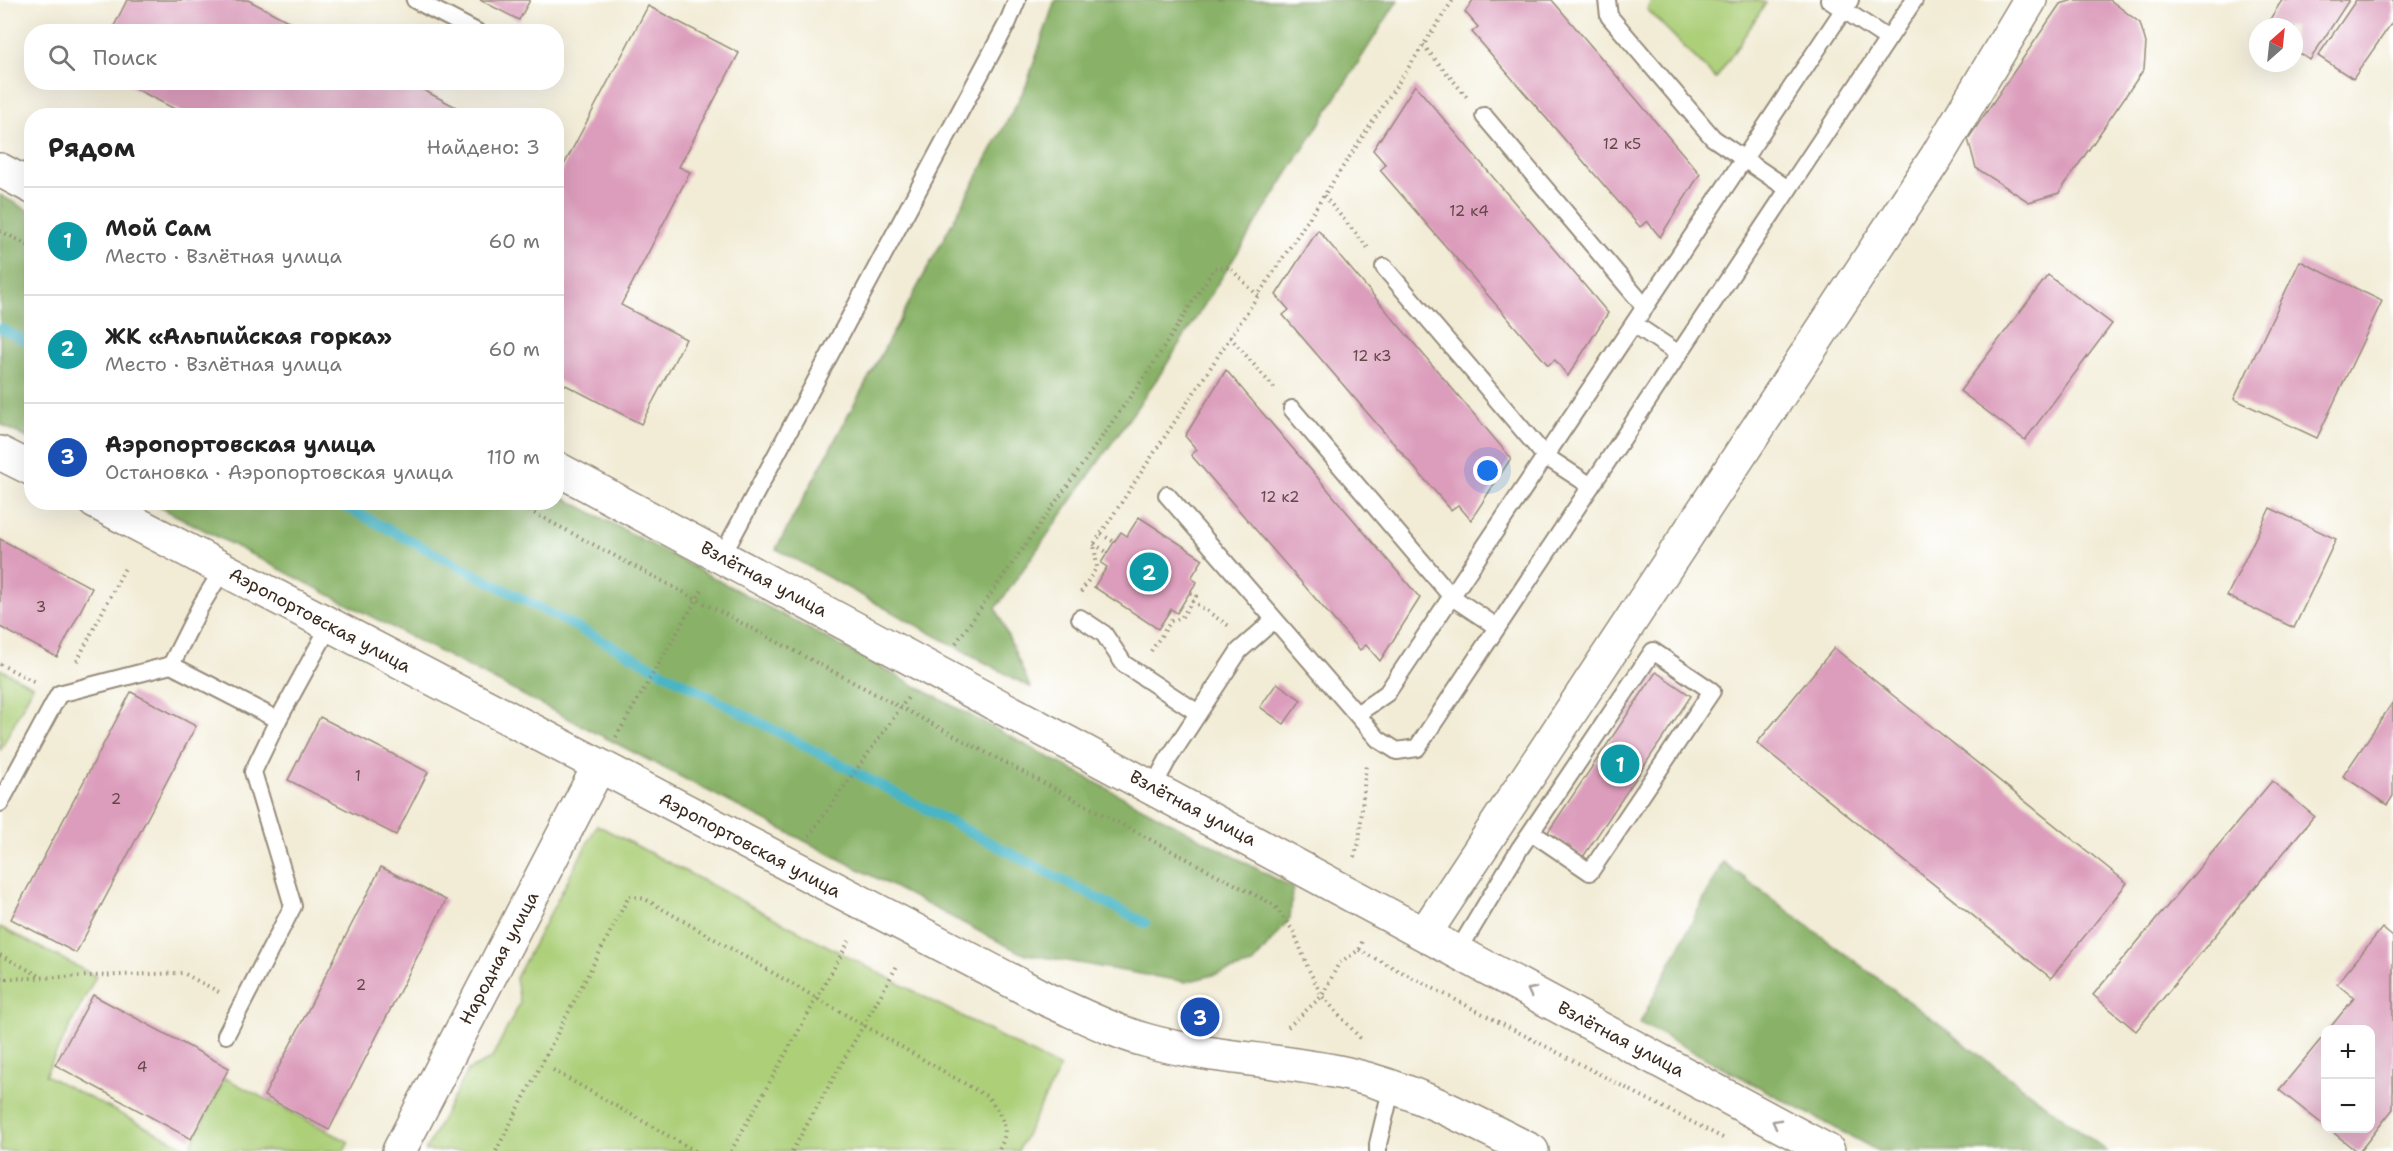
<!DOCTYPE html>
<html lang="ru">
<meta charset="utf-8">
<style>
:root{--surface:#fff;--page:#f6f6f6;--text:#222;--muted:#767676;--line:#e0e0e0;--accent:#b45309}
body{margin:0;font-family:"Shantell Sans",sans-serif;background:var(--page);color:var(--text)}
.controls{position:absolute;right:18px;bottom:18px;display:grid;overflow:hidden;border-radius:12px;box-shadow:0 6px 24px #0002}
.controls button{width:54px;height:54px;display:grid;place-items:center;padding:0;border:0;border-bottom:2px solid var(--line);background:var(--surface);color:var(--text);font:30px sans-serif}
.compass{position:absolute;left:2249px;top:18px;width:54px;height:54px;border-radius:50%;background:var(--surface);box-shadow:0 6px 24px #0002;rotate:27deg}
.you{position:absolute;left:1488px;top:471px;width:21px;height:21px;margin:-15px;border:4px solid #fff;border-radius:50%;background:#1a73e8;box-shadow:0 0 0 9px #1a73e833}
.badge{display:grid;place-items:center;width:39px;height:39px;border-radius:50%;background:var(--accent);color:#fff;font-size:20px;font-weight:700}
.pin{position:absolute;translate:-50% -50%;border:3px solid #fff;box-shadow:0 2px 6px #0006}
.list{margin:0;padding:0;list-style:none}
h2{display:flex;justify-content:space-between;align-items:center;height:78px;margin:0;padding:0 24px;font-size:26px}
h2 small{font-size:20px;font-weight:400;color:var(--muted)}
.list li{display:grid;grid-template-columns:39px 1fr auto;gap:18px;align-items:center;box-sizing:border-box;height:108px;padding:0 24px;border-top:2px solid var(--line)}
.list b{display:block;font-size:22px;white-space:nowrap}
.list p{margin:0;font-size:20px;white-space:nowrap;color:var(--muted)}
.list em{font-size:20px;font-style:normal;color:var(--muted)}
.icon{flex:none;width:33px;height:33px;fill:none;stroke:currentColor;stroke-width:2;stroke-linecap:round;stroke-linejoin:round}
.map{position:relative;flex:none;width:2393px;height:1151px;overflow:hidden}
.search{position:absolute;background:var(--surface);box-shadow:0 6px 24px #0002;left:24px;top:24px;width:540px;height:66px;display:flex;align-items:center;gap:15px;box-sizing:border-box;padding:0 21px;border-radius:24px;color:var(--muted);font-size:22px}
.panel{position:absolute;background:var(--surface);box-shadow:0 6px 24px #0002;left:24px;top:108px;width:540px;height:402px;border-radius:24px}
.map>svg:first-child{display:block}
.green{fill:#accf78;stroke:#747c4b;stroke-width:1.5}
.forest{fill:#89b268;stroke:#626e43;stroke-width:1.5}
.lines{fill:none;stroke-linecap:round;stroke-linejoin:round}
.stream{stroke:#48b5c5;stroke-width:10}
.building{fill:#dc9dbc}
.service-casing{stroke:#968b7a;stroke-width:20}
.minor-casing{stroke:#968b7a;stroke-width:36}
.tertiary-casing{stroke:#968b7a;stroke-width:36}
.path{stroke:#968b7a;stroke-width:4;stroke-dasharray:1.5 4.5;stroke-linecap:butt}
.service{stroke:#fff;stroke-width:16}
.minor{stroke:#fff;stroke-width:33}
.tertiary{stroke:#fff;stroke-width:33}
.oneway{stroke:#a79f9a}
.labels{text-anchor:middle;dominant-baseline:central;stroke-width:5;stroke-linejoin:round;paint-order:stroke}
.number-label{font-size:15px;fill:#634746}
.street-label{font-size:18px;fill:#3b2a1e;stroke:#fff}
</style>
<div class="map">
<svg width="2393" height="1151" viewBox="0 0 2393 1151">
<rect width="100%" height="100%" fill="#fff"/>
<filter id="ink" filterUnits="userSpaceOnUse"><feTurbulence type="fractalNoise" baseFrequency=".0167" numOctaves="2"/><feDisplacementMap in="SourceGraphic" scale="12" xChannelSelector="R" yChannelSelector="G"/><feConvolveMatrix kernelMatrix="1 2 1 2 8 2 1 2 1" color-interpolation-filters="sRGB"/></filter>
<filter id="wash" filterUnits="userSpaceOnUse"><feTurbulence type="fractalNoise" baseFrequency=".008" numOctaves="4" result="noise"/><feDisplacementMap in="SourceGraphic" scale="24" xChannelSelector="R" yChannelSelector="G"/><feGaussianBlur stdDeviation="1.35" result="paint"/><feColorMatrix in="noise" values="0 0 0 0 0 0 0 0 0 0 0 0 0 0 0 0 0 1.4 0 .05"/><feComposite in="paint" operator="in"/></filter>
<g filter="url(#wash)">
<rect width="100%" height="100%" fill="#f2ecd6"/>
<g class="green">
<path d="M 1652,0 L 1755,0 L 1766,3 L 1716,79 L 1647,9 Z"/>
<path d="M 0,669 L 33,686 L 0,751 Z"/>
<path d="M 597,825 L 1060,1068 L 1018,1151 L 425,1151 L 468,1070 L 491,1059 L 520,1003 L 516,978 Z"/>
<path d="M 0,927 L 96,976 L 45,1075 L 189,1149 L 225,1078 L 349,1142 L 344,1151 L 0,1151 Z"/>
</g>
<g class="forest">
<path d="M 1055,0 L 1398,0 L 1161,373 L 996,608 L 1030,687 L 776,549 L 1026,86 Z"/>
<path d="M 0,195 L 31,212 L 31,440 L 0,424 Z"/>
<path d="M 557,494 L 1293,888 L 1290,918 L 1252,965 L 1186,982 L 1021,953 L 152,503 L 556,502 Z"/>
<path d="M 1723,862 L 2107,1151 L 1878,1151 L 1640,1023 Z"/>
</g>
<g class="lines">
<g class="stream">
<path d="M 0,328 L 32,344"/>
<path d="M 336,502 L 1145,923"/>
</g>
</g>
<g id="blocks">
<g class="building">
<path d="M 127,0 L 248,0 L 309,32 L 111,32 Z"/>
<path d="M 480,0 L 530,0 L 519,20 Z"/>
<path d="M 1473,0 L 1552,0 L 1700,174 L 1660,237 L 1647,221 L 1640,227 L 1472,32 L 1478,27 L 1465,12 Z"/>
<path d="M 2074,0 L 2110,0 L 2140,23 L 2146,43 L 2144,69 L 2059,193 L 2029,202 L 1976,168 L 1968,139 L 2060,4 Z"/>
<path d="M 2282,0 L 2349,0 L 2310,60 L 2294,50 L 2294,27 L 2265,27 Z"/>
<path d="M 2356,0 L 2393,0 L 2393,21 L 2353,79 L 2318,56 Z"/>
<path d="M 648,6 L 739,53 L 679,167 L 690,172 L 621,305 L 686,339 L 641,424 L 556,380 L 556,180 Z"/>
<path d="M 123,82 L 408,82 L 458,108 L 454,116 L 188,116 Z"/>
<path d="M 1415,85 L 1608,313 L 1568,376 L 1555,360 L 1548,365 L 1380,170 L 1386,165 L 1373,150 Z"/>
<path d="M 1318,230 L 1511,458 L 1471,520 L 1458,505 L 1451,510 L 1283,315 L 1289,310 L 1276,295 Z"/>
<path d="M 2300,261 L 2382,301 L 2317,438 L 2234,399 Z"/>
<path d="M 2048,275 L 2112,324 L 2025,440 L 1960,391 Z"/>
<path d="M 1226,370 L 1420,598 L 1380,661 L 1366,645 L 1360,650 L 1191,455 L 1197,450 L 1185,436 Z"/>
<path d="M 2270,508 L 2336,539 L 2294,628 L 2227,596 Z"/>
<path d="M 1139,517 L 1203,559 L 1191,578 L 1197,582 L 1190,592 L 1177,613 L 1171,609 L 1158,629 L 1094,587 L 1107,567 L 1101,563 L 1114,542 L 1121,532 L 1127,536 Z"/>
<path d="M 0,539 L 92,588 L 57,657 L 0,627 Z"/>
<path d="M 1834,648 L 2127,883 L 2051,978 L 1757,743 Z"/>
<path d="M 1656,672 L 1691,696 L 1583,857 L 1548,832 Z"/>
<path d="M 1277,683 L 1301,700 L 1284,724 L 1260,707 Z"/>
<path d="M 131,692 L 196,726 L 76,953 L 11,919 Z"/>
<path d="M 2393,702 L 2393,796 L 2387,805 L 2343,776 Z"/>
<path d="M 320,717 L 428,772 L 396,835 L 288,780 Z"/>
<path d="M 2272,781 L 2314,816 L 2136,1031 L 2093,995 Z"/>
<path d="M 381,867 L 446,900 L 329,1130 L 264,1096 Z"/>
<path d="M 2382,928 L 2393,937 L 2393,1109 L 2360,1151 L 2356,1151 L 2328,1128 L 2370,1128 L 2370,1030 L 2328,1030 L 2354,998 L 2337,984 Z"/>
<path d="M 93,995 L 229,1068 L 191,1139 L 55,1065 Z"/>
<path d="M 2326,1033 L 2326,1127 L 2279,1090 Z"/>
</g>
</g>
</g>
<g filter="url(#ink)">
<use href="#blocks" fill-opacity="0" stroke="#968b7a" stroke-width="1.5"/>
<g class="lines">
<g class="service-casing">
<g id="service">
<path d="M 415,0 L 477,32"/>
<path d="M 1607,0 L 1609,16 L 1713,138 L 1788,189"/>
<path d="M 1829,0 L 1888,39"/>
<path d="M 1484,116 L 1645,307"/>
<path d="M 1384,267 L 1545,456 L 1591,486"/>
<path d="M 1634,324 L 1679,354"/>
<path d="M 1292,409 L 1452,597 L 1497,627"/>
<path d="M 1167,495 L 1378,739 L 1397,751 L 1417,748 L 1914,0"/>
<path d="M 722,556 L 1008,22 L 1017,0"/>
<path d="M 1080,618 L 1104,634 L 1124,664 L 1198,713"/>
<path d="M 171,665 L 200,607 L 223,569"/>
<path d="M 1357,714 L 1387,693 L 1850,0"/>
<path d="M 278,720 L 330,625"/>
<path d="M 1153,787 L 1167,761 L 1239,651 L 1274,620"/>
<path d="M 0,803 L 59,694 L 171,665 L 278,720 L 253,772 L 293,906 L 226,1035"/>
<path d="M 1458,951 L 1520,848 L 1531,832 L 1653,651 L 1712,691 L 1590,872 L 1531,832"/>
<path d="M 1378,1151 L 1378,1144 L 1392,1086"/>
</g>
</g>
<g class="minor-casing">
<g id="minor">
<path d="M 0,170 L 32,187"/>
<path d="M 556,468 L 1828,1151"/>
<path d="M 1425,933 L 1937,156 L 2030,0"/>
<path d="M 399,1151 L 599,766"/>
</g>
</g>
<g class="tertiary-casing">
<g id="tertiary">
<path d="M 0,453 L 32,469"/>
<path d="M 95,502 L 1048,1000 C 1080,1014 1112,1031 1145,1040 C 1211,1059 1281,1059 1348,1074 C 1414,1089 1472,1121 1532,1151"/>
</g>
</g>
<g class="path">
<path d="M 1423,45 L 1467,97"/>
<path d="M 1324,196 L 1368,248"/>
<path d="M 0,231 L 32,247"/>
<path d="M 1230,337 L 1275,389"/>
<path d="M 513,502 L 1274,905 L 1294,932 L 1308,968 L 1322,996 L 1361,1039"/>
<path d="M 1101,534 L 1114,542"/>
<path d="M 1094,544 L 1108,553"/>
<path d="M 1081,592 L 1097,567 L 1094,544 L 1453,0"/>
<path d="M 1192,601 L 1229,626"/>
<path d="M 956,643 L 1152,366 L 1214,268 L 1229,267 L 1258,296"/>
<path d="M 1151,651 L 1171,621 L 1181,618 L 1196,596 L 1190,592"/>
<path d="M 77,661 L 125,568"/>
<path d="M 0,664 L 35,682"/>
<path d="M 616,737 L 703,588"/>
<path d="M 809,836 L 909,696"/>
<path d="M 1354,857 L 1359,843 L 1366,764"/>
<path d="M 1359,950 L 1723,1138"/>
<path d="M 0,955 L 42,977"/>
<path d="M 0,979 L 183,973 L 219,992"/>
<path d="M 1288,1027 L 1322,996 L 1339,963 L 1359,950 L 1362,942"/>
<path d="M 553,1070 L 695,1151"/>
<path d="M 496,1151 L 629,896 L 645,899 L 988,1097 C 1002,1116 1012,1128 998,1151"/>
<path d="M 731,1151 L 849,941"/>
<path d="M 792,1151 L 897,966"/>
</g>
<use href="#service" class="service"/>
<use href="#minor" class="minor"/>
<use href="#tertiary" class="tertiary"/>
</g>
<defs><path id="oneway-chevron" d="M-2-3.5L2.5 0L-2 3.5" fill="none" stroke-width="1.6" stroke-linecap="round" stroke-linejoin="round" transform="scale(1.5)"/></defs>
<g class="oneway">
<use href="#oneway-chevron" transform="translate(1531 991) rotate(-152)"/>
<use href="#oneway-chevron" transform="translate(1776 1123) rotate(-152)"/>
</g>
</g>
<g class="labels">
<g class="number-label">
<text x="1622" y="144">12 к5</text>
<text x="1469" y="211">12 к4</text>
<text x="1372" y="356">12 к3</text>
<text x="1280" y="497">12 к2</text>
<text x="41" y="607">3</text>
<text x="358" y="776">1</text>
<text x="116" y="799">2</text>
<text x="361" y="985">2</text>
<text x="142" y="1067">4</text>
</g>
<g class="street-label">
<text transform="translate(764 579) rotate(28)">Взлётная улица</text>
<text transform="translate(320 620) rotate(28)">Аэропортовская улица</text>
<text transform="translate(1193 808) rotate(28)">Взлётная улица</text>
<text transform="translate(750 845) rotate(28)">Аэропортовская улица</text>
<text transform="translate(499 958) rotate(-62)">Народная улица</text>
<text transform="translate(1621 1039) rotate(28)">Взлётная улица</text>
</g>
</g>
</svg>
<div class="controls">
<button>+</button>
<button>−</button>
</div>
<svg class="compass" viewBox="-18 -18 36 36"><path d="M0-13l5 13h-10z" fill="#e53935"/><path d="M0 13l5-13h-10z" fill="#767676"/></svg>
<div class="you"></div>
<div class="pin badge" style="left:1620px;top:764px;background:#0f9aa8">1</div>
<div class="pin badge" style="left:1149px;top:572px;background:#0f9aa8">2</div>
<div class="pin badge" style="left:1200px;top:1017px;background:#1a4fb4">3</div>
<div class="search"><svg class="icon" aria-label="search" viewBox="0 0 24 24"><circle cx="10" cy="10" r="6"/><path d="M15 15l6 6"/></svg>Поиск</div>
<section class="panel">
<h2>Рядом<small>Найдено: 3</small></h2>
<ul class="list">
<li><span class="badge" style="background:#0f9aa8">1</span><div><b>Мой Сам</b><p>Место · Взлётная улица</p></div><em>60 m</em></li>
<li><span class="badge" style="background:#0f9aa8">2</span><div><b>ЖК «Альпийская горка»</b><p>Место · Взлётная улица</p></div><em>60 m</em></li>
<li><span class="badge" style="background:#1a4fb4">3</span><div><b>Аэропортовская улица</b><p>Остановка · Аэропортовская улица</p></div><em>110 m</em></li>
</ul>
</section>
</div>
